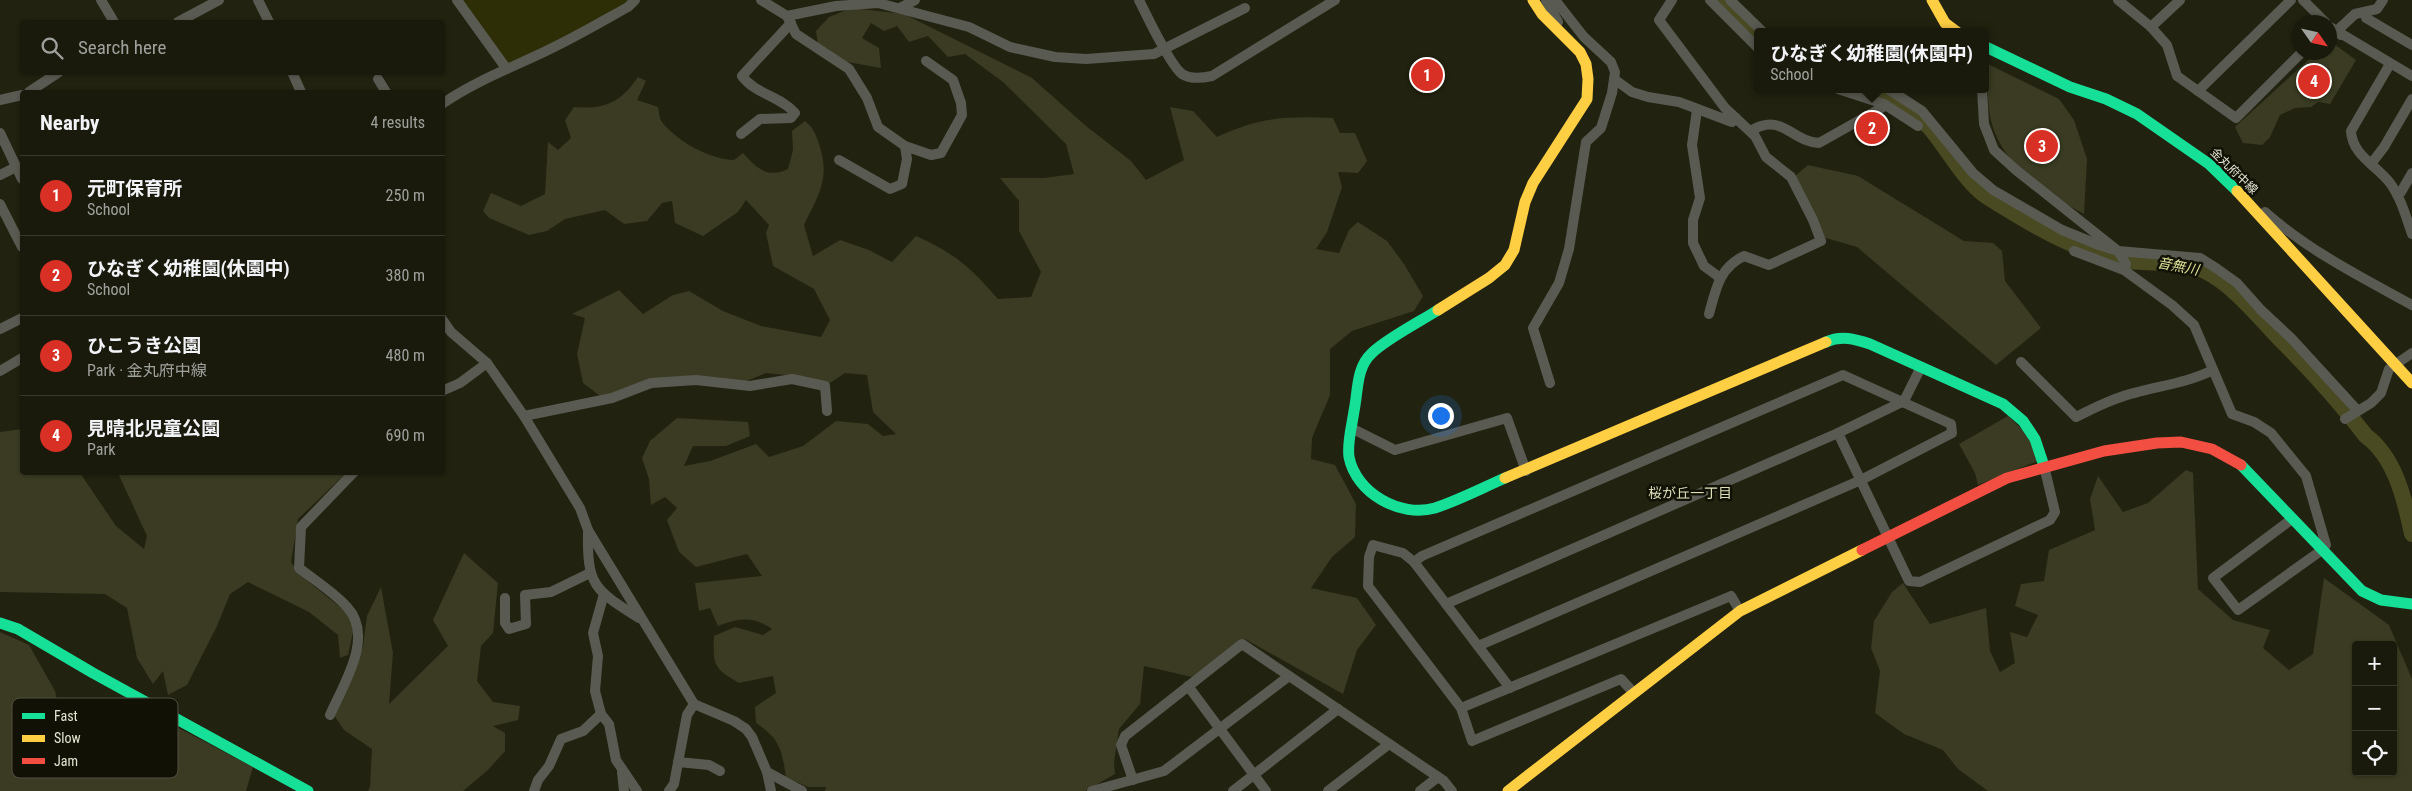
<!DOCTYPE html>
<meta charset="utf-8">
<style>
:root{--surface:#1a1a0c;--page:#27271a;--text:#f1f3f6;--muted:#9fa19d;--line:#38382d;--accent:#d93025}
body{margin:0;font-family:"Roboto Condensed","Noto Sans JP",sans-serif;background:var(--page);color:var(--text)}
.controls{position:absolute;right:15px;bottom:15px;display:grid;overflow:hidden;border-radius:5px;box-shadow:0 1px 4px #0004}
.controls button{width:45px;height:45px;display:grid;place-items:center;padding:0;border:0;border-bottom:1px solid var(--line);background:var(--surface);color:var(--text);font:25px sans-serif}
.compass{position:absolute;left:2292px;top:15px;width:45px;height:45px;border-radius:50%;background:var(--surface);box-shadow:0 1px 4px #0004;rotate:124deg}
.you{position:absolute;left:1440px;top:415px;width:18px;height:18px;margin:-12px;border:4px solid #fff;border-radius:50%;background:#1a73e8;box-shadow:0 0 0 8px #1a73e833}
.badge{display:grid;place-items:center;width:32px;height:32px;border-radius:50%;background:var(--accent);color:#fff;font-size:16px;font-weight:700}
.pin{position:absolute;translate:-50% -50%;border:2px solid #fff;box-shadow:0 1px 5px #0006}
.popup{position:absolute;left:1754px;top:28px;width:235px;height:65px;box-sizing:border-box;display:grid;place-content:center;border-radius:5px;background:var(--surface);filter:drop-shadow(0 1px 4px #0005);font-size:16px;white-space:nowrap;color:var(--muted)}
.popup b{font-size:19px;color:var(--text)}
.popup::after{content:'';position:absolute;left:50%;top:100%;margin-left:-10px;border:10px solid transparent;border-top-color:var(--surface)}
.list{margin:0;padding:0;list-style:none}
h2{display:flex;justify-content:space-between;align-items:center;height:65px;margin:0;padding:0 20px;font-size:21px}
h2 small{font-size:16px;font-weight:400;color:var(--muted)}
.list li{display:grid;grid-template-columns:32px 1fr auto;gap:15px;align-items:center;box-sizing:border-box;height:80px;padding:0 20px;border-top:1px solid var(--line)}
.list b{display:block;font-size:19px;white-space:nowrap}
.list p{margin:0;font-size:16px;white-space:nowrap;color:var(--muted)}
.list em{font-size:16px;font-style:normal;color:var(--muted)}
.icon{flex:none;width:28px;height:28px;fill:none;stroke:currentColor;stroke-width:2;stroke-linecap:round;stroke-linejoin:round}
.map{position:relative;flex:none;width:2412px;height:791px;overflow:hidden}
.search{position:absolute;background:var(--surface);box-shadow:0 1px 4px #0004;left:20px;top:20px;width:425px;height:55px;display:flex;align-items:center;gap:12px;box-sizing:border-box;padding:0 18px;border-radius:5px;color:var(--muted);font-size:19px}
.panel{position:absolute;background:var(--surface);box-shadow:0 1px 4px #0004;left:20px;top:90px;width:425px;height:385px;border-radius:5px}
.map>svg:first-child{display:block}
.built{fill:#2d2d06}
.green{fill:#3a3b22;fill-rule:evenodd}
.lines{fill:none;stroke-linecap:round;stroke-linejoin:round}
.river{stroke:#494a21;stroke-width:16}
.street{stroke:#595a51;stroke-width:10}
.fast{stroke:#16e098;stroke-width:11}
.slow{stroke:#ffcf43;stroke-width:11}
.jam{stroke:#f24e42;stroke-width:11}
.labels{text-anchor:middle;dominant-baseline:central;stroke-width:5;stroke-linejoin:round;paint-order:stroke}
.street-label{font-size:12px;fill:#e3e4d1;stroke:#111105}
.water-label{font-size:14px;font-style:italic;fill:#dee098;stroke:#111105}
.neighbourhood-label{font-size:14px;fill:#dddfba;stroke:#111105}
.key{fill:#111105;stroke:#505042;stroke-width:1}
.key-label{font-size:14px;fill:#e3e4d1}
</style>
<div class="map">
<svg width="2412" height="791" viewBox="0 0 2412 791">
<rect width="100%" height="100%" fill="#222210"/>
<path class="built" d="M 457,0 L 635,0 L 506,68 Z"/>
<g class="green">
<path d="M 852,8 L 904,14 L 1032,78 L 1086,126 L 1131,161 L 1146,180 L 1184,160 L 1170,107 L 1193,111 L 1217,137 C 1260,117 1286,116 1333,118 L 1340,133 L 1355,133 L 1367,161 L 1358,173 L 1338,172 L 1342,187 L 1327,232 L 1316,249 L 1339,253 L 1349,230 L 1358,222 L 1387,241 L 1404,264 L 1423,296 L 1414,311 L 1352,331 L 1330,349 L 1330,395 L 1312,438 L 1311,459 L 1335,465 L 1356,504 L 1355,537 L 1332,557 L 1311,588 L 1357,598 L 1376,625 L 1357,650 L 1343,694 L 1245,639 L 1192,677 L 1144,666 L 1140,704 L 1119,729 L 1114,762 L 1115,774 L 1085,791 L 825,791 L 826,787 L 808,787 L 786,777 C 782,750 780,739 756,723 L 755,707 L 776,693 L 773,676 L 739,683 C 713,668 713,665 714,636 L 735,627 L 763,635 L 772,629 C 753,616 739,618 718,626 L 710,608 L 699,611 L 695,583 L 762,576 L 747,554 L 696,567 L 679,552 L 667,520 L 677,508 L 665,497 L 651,505 L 649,479 L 642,458 L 650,441 L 677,418 L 748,422 L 750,436 L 726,446 L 693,446 L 684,466 L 710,461 L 756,444 L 769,457 L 803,446 L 836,421 L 868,424 L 883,436 L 896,434 L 873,412 L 867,375 L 845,373 L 827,385 L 795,376 L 766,373 L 742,383 L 697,377 L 600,396 L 583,383 L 577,354 L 585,318 L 572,314 L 619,290 L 643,314 L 673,295 L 689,291 L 723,311 L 761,326 L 821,337 L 830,320 L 814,289 L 773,266 L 766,233 L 769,225 L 746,200 L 738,212 L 703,236 L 675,223 L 672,201 L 662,203 L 647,221 L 624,224 L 605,210 L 565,219 L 547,231 L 529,235 L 489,218 L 483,211 L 491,193 L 521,206 L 545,194 L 548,142 L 558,150 L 571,138 L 565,120 L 574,107 C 605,110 621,102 638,77 L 646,81 L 637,100 L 658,107 C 659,111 659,118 662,122 C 678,142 709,159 734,160 L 743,153 C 757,168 767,179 788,169 L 793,150 L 792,131 L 805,121 C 814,128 816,135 820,147 C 830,180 818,196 804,225 L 813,256 L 840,240 L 869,250 L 892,262 L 916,236 C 956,254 970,267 998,299 L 1031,297 L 1041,272 L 1019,231 L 1019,201 L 1000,178 L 1044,178 L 1074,174 L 1066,144 L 1003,82 L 965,54 L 948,57 L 928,36 L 909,42 L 897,26 L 884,31 L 871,23 L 862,38 L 879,48 L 881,68 L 842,61 L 818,44 L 816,31 L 829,17 Z"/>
<path d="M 2330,41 L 2356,60 L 2330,104 L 2318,102 L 2311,107 L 2295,108 L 2280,115 L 2270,137 L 2262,145 L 2243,143 L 2235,127 L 2316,53 L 2330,52 Z"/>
<path d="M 1988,64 L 2059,99 L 2074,120 L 2087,159 L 2084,214 C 2051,196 2009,169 1995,133 C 1986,111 1988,87 1988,64 Z"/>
<path d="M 1808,165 L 1858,176 L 1964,241 L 1993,243 L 2002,251 L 2005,281 L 2041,328 L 1996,365 L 1857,247 L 1823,237 L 1794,177 Z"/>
<path d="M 2008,416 L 2029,436 L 2038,461 L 1978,485 L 1975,473 L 1959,444 Z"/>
<path d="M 22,429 L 22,472 L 80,473 L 116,526 L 144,549 L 147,536 L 118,473 L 346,473 L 298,519 L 291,562 L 300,575 L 345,611 L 354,627 L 348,655 L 340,658 L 338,635 L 309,612 L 248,582 L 230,594 L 217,626 L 187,685 L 168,695 L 163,671 L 153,684 L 137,658 L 127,608 L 105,594 L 0,592 L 0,432 Z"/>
<path d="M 2186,470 L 2193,473 L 2198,589 L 2233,620 L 2270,630 L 2263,648 L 2289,670 L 2313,654 L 2324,578 L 2389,625 L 2412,679 L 2412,791 L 1988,791 L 1958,769 L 1943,750 L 1904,734 L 1875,713 L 1880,671 L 1871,648 L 1874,621 L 1892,592 L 1903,583 L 1930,624 L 1986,608 L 1990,651 L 2000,672 L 2015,663 L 2010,632 L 2027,637 L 2038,615 L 2015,606 L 2021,584 L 2044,581 L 2049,550 L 2095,530 L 2090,499 L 2098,476 L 2123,512 L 2148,503 ZM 2356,645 L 2393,645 L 2393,772 L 2356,772 Z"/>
<path d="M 464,553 L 498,583 L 493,633 L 481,646 L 477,681 L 493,702 L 520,706 L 518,720 L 493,726 L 505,733 L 505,751 L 488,770 L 463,791 L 368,791 L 370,787 L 372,749 L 344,730 L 334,715 L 363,646 L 367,616 L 381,587 L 393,653 L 389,704 L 448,646 L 433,620 Z"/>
<path d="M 0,632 L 29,645 L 55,691 L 70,762 L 97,772 L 119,724 L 150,713 L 253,767 L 246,791 L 0,791 Z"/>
</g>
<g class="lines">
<g class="river">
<path d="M 1720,0 L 1758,39"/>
<path d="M 1867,89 C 1889,99 1915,111 1931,129 C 1947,148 1966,183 1986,196 C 2027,222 2082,256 2130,261 C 2155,264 2181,260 2205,271 C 2234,286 2256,314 2278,337 C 2309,368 2339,401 2366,436 C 2395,457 2405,500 2412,534"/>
</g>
<g class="street">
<path d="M 101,0 L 114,22"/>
<path d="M 258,0 L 269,22"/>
<path d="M 457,0 L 506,68"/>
<path d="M 761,0 L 787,16 L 796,34 L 849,69 L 867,98 L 878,127 L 905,146 L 931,155 L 941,153 L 962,115 L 961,103 L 953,80 L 926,61"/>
<path d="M 1139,0 C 1147,16 1170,65 1182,74 C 1191,80 1203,78 1212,76 L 1335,0"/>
<path d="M 1546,0 L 1558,22 L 1555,26"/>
<path d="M 1672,0 L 1659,20 L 1725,108 L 1755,136 L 1766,157 L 1791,177 L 1813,220 L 1821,241 L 1769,265 L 1744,256 C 1719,268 1716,289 1709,314"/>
<path d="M 1710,0 L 1758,48"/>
<path d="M 1730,0 L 1763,32"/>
<path d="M 2118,0 L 2151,27 L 2167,45 L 2177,76 L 2236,118 L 2302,52"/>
<path d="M 2303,0 L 2325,22"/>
<path d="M 900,8 L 915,0"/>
<path d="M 2365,12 L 2366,18 L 2412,45"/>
<path d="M 787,16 L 836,6 L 878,3 L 969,27 L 1010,47 L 1055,57 L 1086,59 L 1154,54 L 1245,8"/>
<path d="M 178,22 L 219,0"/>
<path d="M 2151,27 L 2180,0"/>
<path d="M 2330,27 L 2412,76"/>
<path d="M 2341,35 L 2340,28 L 2355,14 L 2377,9 L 2383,0"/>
<path d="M 2390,64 L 2351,131 C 2352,155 2377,166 2390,183 C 2401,198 2406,217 2412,234"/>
<path d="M 292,72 L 301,92"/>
<path d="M 378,79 L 386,92"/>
<path d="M 1614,79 L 1632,92 L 1648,97 L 1679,102 L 1732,122 L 1736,118"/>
<path d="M 1838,89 L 1884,104 L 1918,126"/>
<path d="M 1888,89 L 1922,111 L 1973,173 L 1993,190 L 2062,230 L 2099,245 L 2118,251 L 2200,258 L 2216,268 L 2237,283 L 2261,310 L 2291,338 L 2357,410"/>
<path d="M 1982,89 L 1984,124 L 1994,150 L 2016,170 L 2118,251 L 2126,264 L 2124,270"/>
<path d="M 2198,91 L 2291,0"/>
<path d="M 29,92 L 59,72"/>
<path d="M 0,100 L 22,95"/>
<path d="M 442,104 C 475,81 511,68 546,51 C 574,38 601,22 628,7 L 635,0"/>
<path d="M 1697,110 L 1692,145 L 1700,198 L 1693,220 L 1693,243 L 1704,266 L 1719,277"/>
<path d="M 1750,131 C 1783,112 1790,141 1819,143 L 1883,107 L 1884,104"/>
<path d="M 0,133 L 22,179"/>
<path d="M 741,134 L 760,119 L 791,118 L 795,113 C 780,96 755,94 742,76 L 791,23"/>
<path d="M 839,160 L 890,189 L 902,184 L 907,159 L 905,146"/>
<path d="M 2371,164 L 2384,147 L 2412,99"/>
<path d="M 0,175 L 16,167"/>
<path d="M 2397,194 L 2401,192 L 2412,173"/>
<path d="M 0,204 L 22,247"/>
<path d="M 2265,212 C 2309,251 2361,277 2412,305"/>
<path d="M 2074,251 L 2124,270 L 2172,305 L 2194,325 L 2232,414 L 2254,422 L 2271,433 L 2306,476 L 2326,545 L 2322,550 L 2238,610 L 2213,578 L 2292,519"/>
<path d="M 442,319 L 451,332 L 487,363 L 524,416 L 580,508 L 588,530 L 694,704 L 734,721 L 746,729 L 752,737 L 767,772 L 771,791"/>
<path d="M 0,329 L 22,318"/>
<path d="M 2021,362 L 2076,417 C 2096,407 2116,397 2138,392 C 2164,385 2189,382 2213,370"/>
<path d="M 0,371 L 22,358"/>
<path d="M 1550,383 L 1533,328 L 1559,283 L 1569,249 L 1586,142 L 1601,128 L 1612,93 L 1615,72 L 1611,62 L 1584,37 L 1555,0"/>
<path d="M 442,391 L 460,383 L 487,363"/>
<path d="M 524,416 L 612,398 L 651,383 L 696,380 L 750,386 L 792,379 L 825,386 L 827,411"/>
<path d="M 2345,419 L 2371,403 L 2381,393 L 2389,369 L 2412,353"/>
<path d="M 1351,428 L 1395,450 L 1507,418 L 1526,471"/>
<path d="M 1838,433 L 1909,581 L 1920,582 L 2050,520 L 2055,512 L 2044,466"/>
<path d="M 588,530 C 587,585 593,589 639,618"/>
<path d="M 1414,562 L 1422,556 L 1843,375 L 1951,424 L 1952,433 L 1861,480 L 1478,646"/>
<path d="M 604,594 L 593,633 L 598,656 L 595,691 L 601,714 L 609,724 L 616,760 L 637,791"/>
<path d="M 505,598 L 505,623 L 509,629 L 526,624 L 525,595 L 551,592 L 590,573"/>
<path d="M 1446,604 L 1838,433 L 1904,401 L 1921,367"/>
<path d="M 1188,686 L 1266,791"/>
<path d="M 1510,688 L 1414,562 L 1403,553 L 1373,545 L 1369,557 L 1368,586 L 1461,708 L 1472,741 L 1621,679 L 1633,692"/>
<path d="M 1461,708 L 1731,596 L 1740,611"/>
<path d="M 330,715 C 343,685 375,637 347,607 C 334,592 314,580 299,568 L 301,527 L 354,472"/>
<path d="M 678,762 L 709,765 L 720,771"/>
<path d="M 622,772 L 624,791"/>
<path d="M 767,772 L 802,791"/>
<path d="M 1133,780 L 1121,745 L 1125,736 L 1242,644 L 1444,781 L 1452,791"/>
<path d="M 534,791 L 538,780 L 549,766 L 561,739 L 583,731 L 601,714"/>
<path d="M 669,791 L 674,784 L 687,715 L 694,704"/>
<path d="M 1092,791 L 1164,771 L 1289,676"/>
<path d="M 1233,791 L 1338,709"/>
<path d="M 1328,791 L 1389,744"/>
<path d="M 1420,791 L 1438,777"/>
</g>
<g class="fast">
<path d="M 1986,47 L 2070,87 L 2106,99 L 2137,114 L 2209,164 L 2237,191"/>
<path d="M 1438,310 C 1421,321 1384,340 1371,354 C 1356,368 1358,393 1354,411 C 1352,426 1347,442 1349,457 C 1356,493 1400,518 1435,508 C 1459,500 1482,488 1505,478"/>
<path d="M 1826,342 C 1841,335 1855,339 1870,344 L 2003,404 L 2023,421 L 2035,439 L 2044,466"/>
<path d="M 2241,465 L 2362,591 L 2381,600 L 2412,604"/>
<path d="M 0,623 L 18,629 L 93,673 L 308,791"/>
</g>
<g class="slow">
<path d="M 1932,0 L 1945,23 L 1957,32"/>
<path d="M 2237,191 L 2412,383"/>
<path d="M 1438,310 L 1489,278 L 1505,265 L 1514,250 L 1525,202 L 1533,183 L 1587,99 L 1588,79 L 1586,64 L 1580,52 L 1542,14 L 1533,0"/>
<path d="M 1505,478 L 1826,342"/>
<path d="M 1508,791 L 1740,611 L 1862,550"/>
</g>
<path class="jam" d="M 1862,550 L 2007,478 L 2104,451 L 2157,443 L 2181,442 L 2212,449 L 2241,465"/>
</g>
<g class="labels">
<g class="street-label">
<text transform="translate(2234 171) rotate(44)">金丸府中線</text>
</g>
<g class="water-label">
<text transform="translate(2178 266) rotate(11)">音無川</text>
</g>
<g class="neighbourhood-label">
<text x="1690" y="493">桜が丘一丁目</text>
</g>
</g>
<rect x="12" y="698" width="166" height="80" rx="8" class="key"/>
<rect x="22" y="713" width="23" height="6" fill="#16e098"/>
<rect x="22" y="735" width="23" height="7" fill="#ffcf43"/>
<rect x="22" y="758" width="23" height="6" fill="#f24e42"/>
<g class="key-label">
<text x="54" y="721">Fast</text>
<text x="54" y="743">Slow</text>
<text x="54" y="766">Jam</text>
</g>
</svg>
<div class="controls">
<button>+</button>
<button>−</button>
<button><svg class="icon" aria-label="locate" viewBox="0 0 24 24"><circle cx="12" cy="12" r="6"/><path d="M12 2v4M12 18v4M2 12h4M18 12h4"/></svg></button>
</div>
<svg class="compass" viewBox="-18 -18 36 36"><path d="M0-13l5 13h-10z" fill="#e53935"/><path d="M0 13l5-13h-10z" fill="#9fa19d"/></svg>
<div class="you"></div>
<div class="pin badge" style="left:1427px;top:75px">1</div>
<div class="pin badge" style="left:1872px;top:128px">2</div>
<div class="popup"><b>ひなぎく幼稚園(休園中)</b>School</div>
<div class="pin badge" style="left:2042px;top:146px">3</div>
<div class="pin badge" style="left:2314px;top:81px">4</div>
<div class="search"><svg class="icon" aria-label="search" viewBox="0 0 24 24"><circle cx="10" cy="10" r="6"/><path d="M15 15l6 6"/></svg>Search here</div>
<section class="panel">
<h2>Nearby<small>4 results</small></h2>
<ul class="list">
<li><span class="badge">1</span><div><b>元町保育所</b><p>School</p></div><em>250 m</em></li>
<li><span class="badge">2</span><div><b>ひなぎく幼稚園(休園中)</b><p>School</p></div><em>380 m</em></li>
<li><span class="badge">3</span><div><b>ひこうき公園</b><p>Park · 金丸府中線</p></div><em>480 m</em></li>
<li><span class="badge">4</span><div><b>見晴北児童公園</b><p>Park</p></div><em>690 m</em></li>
</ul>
</section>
</div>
